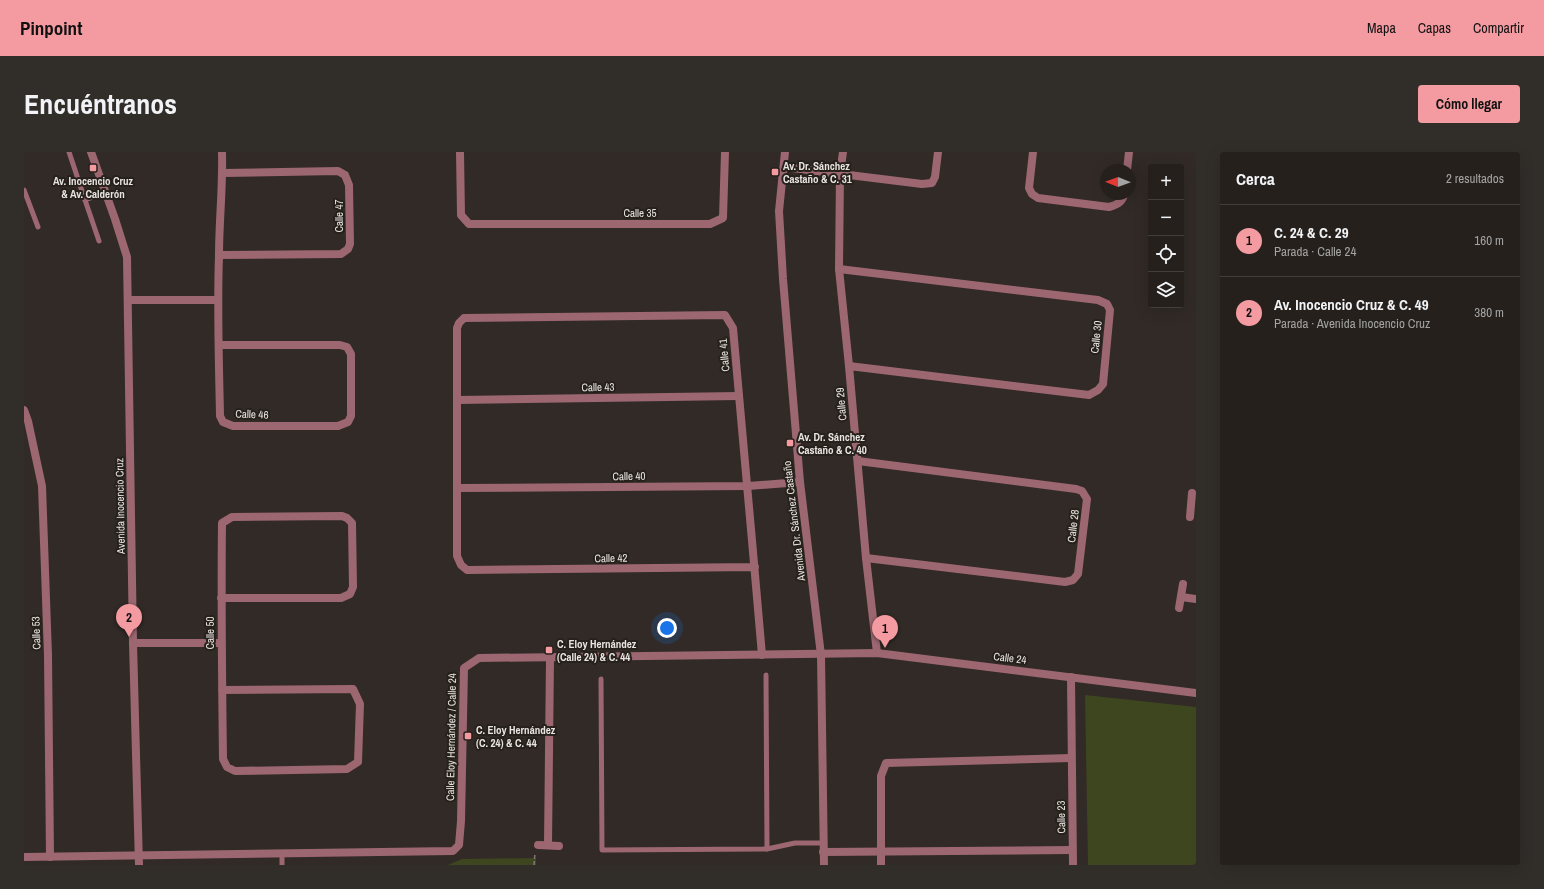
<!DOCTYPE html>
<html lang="es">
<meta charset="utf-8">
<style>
:root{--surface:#25201c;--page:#312d29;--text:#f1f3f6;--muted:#a3a3a3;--line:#423e3b;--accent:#f49aa1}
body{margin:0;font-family:"Archivo Narrow",sans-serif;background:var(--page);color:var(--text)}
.controls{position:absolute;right:12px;top:12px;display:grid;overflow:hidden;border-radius:4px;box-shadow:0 4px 16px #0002}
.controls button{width:36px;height:36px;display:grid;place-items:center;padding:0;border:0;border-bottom:1px solid var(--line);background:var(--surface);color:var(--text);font:20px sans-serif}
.compass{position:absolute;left:1076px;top:12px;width:36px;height:36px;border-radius:50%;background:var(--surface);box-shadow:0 4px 16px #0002;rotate:271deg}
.you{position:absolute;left:643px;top:476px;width:14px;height:14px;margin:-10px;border:3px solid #fff;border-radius:50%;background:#1a73e8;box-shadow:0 0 0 6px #1a73e833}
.badge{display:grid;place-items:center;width:26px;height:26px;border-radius:50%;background:var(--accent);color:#111;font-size:13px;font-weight:700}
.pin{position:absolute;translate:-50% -33px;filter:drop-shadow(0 1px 2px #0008)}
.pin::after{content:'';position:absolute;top:21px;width:14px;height:12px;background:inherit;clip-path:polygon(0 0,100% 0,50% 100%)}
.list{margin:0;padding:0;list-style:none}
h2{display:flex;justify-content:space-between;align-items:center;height:52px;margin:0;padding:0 16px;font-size:17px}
h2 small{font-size:13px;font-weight:400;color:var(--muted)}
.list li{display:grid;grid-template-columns:26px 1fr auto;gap:12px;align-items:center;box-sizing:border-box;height:72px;padding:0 16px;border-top:1px solid var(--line)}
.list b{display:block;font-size:15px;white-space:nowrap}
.list p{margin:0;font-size:13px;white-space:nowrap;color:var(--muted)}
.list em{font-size:13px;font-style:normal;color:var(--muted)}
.icon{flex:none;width:22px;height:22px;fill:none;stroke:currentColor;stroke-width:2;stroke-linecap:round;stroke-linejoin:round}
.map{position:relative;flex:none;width:1172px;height:713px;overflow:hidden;border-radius:4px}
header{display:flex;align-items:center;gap:24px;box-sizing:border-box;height:56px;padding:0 20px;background:var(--accent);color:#111}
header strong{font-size:19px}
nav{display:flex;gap:22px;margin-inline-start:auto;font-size:14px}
.intro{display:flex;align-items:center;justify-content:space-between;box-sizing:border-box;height:96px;padding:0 24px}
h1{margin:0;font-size:28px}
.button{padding:10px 18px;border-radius:4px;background:var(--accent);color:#111;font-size:14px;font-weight:700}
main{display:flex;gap:24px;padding:0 24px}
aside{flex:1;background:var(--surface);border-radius:4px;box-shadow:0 4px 16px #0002}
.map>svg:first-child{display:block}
.green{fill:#3e461f}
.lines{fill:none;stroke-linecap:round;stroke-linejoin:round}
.path{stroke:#7f7975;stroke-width:1.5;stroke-dasharray:4 2;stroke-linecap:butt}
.service{stroke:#9c6771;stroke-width:5}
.minor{stroke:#9c6771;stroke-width:8}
.tertiary{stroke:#9c6771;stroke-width:8}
.poi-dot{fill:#f49aa1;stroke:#27211c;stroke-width:1.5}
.labels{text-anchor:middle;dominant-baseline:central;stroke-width:4;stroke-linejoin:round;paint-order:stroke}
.poi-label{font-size:11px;font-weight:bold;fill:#e8e4e1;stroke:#27211c;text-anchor:start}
.street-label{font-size:11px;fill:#e8e4e1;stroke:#27211c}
</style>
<header>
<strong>Pinpoint</strong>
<nav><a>Mapa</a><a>Capas</a><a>Compartir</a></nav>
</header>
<div class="intro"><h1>Encuéntranos</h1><a class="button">Cómo llegar</a></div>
<main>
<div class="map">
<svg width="1172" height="713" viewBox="0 0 1172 713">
<rect width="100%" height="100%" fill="#312a26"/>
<g class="green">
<path d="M 1061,543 L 1172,555 L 1172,713 L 1064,713 Z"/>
<path d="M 512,706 L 512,713 L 424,713 L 438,707 Z"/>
</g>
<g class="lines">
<path class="path" d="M 510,713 L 511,701"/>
<g class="service">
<path d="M 45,0 L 61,48 L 82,40"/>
<path d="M 0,38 L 14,75"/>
<path d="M 61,48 L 75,89"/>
<path d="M 577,527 L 578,698 L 743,697 L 742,523"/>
<path d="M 743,697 L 771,691 L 799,691"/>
<path d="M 258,702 L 258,713"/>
</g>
<g class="minor">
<path d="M 436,0 L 437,63 L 445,72 L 686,72 L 699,66 L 701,0"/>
<path d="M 819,0 L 816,22 L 815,117 L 825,214 L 842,406 L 853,501"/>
<path d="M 1009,0 L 1005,36 L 1008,42 L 1014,46 L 1085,55 C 1093,53 1099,50 1100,42"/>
<path d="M 760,15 L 898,32 L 908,31 L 911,25 L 914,0"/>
<path d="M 1103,18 L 1105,0"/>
<path d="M 195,103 L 317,102 L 324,97 L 326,92 L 325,33 L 321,23 L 314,19 L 199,21"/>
<path d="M 815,117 L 1074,148 L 1083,152 L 1086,158 L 1079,232 L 1074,238 L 1065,243 L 825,214"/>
<path d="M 104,148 L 194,148"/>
<path d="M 195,193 L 316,193 L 323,195 L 327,202 L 327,264 L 324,270 L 314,274 L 209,274 L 199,270 L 196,264 C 195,210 193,157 195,104 C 195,69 199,35 198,0"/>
<path d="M 433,248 L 715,244"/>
<path d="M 0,258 L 4,269 L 18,334 L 24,503 L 26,705"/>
<path d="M 834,309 L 1052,337 L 1058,339 L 1063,347 L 1054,422 L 1049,428 L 1041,430 L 842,406"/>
<path d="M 433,336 L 724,334 L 776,330"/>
<path d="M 1166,365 L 1168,341"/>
<path d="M 731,415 L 443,418 L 437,413 L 433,404 L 433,176 L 435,171 L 440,166 L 701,163 L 709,176 C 718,286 729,394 738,503"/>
<path d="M 1157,445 L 1172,447"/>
<path d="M 197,446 L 317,446 L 326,442 L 329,435 L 328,371 L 323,366 L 318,364 L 208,365 L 198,371 C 197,450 198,528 199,607 L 203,615 L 211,619 L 323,617 L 334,610 L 336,552 L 329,537 L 198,538"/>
<path d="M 1155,456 L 1159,432"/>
<path d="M 109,491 L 197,491"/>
<path d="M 1047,525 L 1049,713"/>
<path d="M 514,693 L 535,694"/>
<path d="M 524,693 L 526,506"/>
<path d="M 799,700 L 1048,698"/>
<path d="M 0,705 L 429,699 L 435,693 L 437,669 L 440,516 L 455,506 L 853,501 L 1172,541"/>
<path d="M 857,713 L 857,624 L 862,611 L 1047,606"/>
</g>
<g class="tertiary">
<path d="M 67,0 L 91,67 L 103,105 L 109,491 L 115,713"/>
<path d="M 761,0 L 755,59 L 759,127 L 776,330 L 797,503 L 800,713"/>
</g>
</g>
<g class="poi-dot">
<rect x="65" y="12" width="8" height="8" rx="2"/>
<rect x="747" y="16" width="8" height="8" rx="2"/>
<rect x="762" y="287" width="8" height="8" rx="2"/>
<rect x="521" y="494" width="8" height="8" rx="2"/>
<rect x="440" y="580" width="8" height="8" rx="2"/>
</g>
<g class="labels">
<g class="poi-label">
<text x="759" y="14">Av. Dr. Sánchez<tspan x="759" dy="13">Castaño &amp; C. 31</tspan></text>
<text x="69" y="29" text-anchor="middle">Av. Inocencio Cruz<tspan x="69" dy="13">&amp; Av. Calderón</tspan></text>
<text x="774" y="285">Av. Dr. Sánchez<tspan x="774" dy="13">Castaño &amp; C. 40</tspan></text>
<text x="533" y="492">C. Eloy Hernández<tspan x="533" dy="13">(Calle 24) &amp; C. 44</tspan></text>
<text x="452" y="578">C. Eloy Hernández<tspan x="452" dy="13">(C. 24) &amp; C. 44</tspan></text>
</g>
<g class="street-label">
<text x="616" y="61">Calle 35</text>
<text transform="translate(315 64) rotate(-90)">Calle 47</text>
<text transform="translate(1072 185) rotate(-84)">Calle 30</text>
<text transform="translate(700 203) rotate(-95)">Calle 41</text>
<text transform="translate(574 235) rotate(-1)">Calle 43</text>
<text transform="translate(817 252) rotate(-95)">Calle 29</text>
<text transform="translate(228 262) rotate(2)">Calle 46</text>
<text transform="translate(605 324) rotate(-1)">Calle 40</text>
<text transform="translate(96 354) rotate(-91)">Avenida Inocencio Cruz</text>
<text transform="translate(770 369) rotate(-97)">Avenida Dr. Sánchez Castaño</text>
<text transform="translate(1049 374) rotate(-83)">Calle 28</text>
<text transform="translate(587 406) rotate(-1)">Calle 42</text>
<text transform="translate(12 481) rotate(-92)">Calle 53</text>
<text transform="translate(186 481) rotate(-90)">Calle 50</text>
<text transform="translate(986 506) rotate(7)">Calle 24</text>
<text transform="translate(427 585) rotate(-89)">Calle Eloy Hernández / Calle 24</text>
<text transform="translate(1037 665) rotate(-91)">Calle 23</text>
</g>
</g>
</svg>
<div class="controls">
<button>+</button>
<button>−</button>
<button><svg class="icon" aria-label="locate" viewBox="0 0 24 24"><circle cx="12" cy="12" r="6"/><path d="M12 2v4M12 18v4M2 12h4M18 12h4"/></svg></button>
<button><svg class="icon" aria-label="layers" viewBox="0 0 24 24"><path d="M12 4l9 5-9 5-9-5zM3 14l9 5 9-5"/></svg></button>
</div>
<svg class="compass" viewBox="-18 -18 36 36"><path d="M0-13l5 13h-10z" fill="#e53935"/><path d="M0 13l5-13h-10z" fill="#a3a3a3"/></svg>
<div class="you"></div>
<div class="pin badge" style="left:861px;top:496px">1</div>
<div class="pin badge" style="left:105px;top:485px">2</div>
</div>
<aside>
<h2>Cerca<small>2 resultados</small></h2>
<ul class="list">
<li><span class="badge">1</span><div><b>C. 24 &amp; C. 29</b><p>Parada · Calle 24</p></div><em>160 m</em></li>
<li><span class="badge">2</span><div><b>Av. Inocencio Cruz &amp; C. 49</b><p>Parada · Avenida Inocencio Cruz</p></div><em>380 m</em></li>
</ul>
</aside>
</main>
